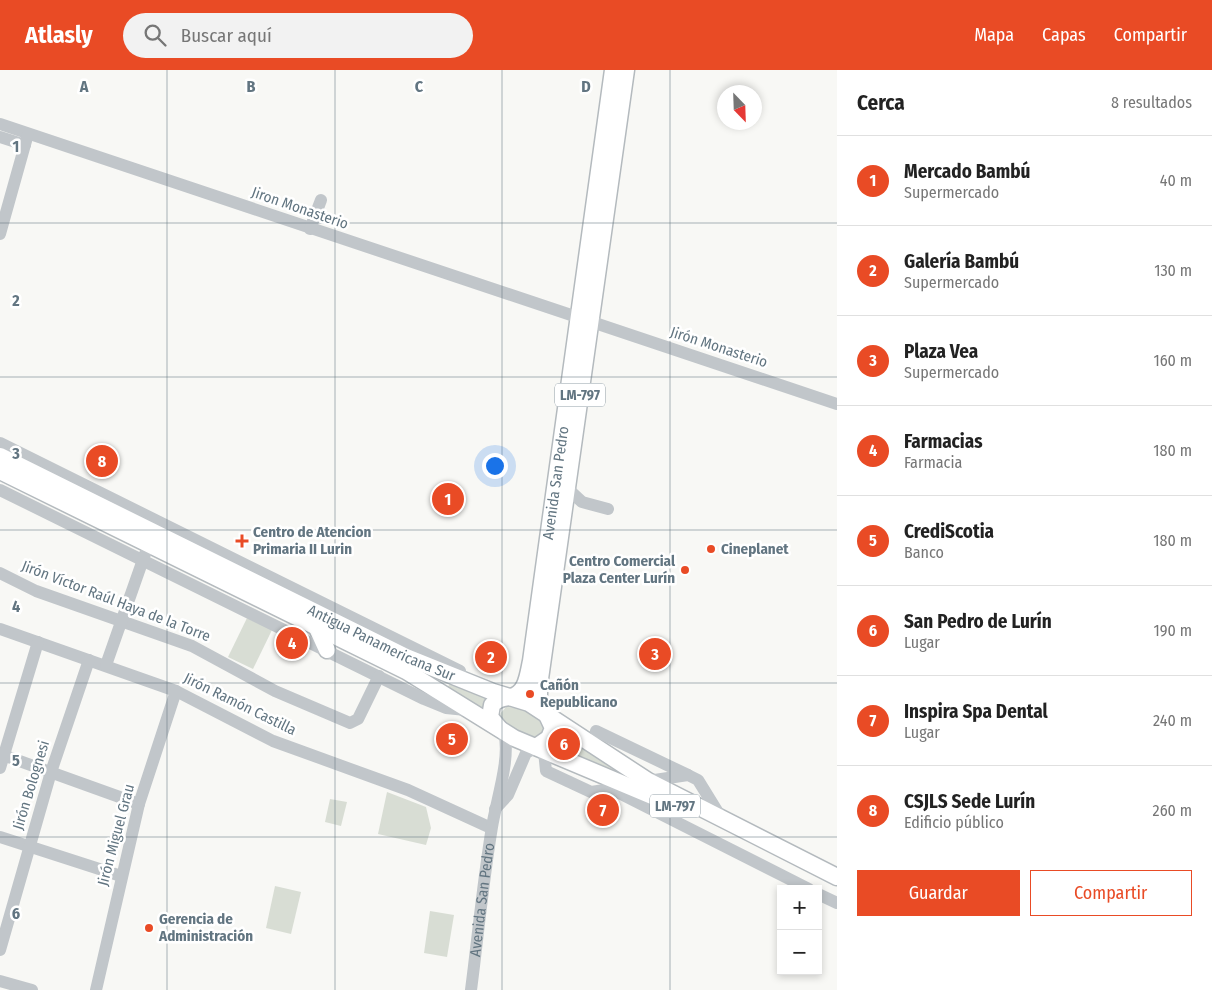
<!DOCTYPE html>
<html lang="es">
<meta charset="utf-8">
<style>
:root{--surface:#fff;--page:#f2f2f2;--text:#222;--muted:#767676;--line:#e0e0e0;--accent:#e94b25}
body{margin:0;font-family:"Fira Sans Condensed",sans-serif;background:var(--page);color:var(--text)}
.controls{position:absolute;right:15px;bottom:15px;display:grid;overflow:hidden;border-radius:0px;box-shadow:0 2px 8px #0003}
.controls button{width:45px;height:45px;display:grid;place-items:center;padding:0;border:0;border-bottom:1px solid var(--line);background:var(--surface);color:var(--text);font:25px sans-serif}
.compass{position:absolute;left:717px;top:15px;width:45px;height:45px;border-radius:50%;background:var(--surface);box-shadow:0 2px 8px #0003;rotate:157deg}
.you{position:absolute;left:494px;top:395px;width:18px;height:18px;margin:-12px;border:4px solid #fff;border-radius:50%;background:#1a73e8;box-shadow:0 0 0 8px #1a73e833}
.badge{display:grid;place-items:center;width:32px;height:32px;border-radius:50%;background:var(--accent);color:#fff;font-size:16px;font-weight:700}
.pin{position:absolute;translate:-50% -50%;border:2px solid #fff;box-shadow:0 1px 5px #0006}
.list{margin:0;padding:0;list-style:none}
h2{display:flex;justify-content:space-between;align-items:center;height:65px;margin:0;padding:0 20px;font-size:21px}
h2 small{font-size:16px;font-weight:400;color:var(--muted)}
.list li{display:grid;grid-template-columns:32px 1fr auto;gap:15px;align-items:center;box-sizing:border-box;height:90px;padding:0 20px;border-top:1px solid var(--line)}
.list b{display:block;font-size:19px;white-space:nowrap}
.list p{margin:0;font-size:16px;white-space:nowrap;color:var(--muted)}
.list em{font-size:16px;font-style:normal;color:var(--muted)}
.actions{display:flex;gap:10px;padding:15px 20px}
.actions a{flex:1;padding:11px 0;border:1px solid var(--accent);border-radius:0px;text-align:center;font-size:18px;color:var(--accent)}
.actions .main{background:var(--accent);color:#fff}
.icon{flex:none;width:28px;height:28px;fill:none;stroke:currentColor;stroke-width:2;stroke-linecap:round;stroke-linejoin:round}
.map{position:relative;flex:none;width:837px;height:920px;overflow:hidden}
header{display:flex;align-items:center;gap:30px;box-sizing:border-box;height:70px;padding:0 25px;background:var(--accent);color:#fff}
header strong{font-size:24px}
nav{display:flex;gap:28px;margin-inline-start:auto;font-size:18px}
.search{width:350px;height:45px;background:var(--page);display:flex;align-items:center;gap:12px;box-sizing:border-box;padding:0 18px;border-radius:28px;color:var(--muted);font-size:19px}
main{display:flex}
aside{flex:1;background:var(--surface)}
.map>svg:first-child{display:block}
.green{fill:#d8ddd4}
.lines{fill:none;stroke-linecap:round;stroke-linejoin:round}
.major-casing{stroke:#b4babe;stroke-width:19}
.minor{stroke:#c1c6ca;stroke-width:12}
.major{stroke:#fff;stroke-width:16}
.grid{fill:none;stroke:#627581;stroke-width:1;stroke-opacity:0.55}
.poi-dot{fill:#e94b25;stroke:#fff;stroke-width:2}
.labels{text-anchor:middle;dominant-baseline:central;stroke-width:5;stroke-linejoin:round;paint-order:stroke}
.shield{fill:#fff;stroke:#919ea7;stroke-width:1}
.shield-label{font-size:14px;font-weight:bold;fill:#627581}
.street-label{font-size:15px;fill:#627581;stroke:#fff}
.poi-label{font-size:15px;font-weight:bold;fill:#627581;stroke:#fff;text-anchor:start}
.grid-label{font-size:16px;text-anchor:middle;font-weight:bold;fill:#627581;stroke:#fff;stroke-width:5;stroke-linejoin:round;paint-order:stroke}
</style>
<header>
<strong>Atlasly</strong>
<div class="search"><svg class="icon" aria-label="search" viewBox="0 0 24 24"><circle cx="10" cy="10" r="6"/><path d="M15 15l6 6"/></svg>Buscar aquí</div>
<nav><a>Mapa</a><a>Capas</a><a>Compartir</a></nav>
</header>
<main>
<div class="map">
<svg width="837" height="920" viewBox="0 0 837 920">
<rect width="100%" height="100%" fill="#f8f8f5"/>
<g class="green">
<path d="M 247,548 L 272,560 L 253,599 L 228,587 Z"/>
<path d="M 451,612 L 492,625 L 484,634 L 483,643 L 447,618 Z"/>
<path d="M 506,637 C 523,637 540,646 546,662 L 539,667 C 525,666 505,658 500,644 Z"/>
<path d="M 562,663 L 632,710 L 553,680 Z"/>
<path d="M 387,722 L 426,737 L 431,758 L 426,775 L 378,764 Z"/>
<path d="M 330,729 L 347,732 L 341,756 L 325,752 Z"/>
<path d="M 275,816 L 301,822 L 291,864 L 266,858 Z"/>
<path d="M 430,841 L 454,845 L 447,887 L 424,883 Z"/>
</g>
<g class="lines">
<g class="major-casing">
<g id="major">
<path id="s2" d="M 0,386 L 406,587 L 493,622 L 529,633 L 648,711 L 837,807"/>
<path d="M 0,401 L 406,601 L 514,668 L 659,729"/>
<path d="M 316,556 L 327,580"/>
<path id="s3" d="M 499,658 L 490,647 L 492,635 C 497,629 503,628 510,627 C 527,624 528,604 531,591 L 613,0"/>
<path d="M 536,677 L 549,668 L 553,658 L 539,628 L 539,616 L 626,0"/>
</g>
</g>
<g class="minor">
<path d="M 0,54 L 837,334"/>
<path d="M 0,67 L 25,75"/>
<path d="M 310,159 L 321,130"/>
<path d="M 0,164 L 28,64"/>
<path d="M 0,373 L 460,601"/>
<path d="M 568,419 L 582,432 L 608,439"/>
<path d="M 0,420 L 424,629 L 446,638 L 466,640"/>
<path d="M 0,503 L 36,521 L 192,576 L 275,621 L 350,653 L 358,649 L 379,606"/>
<path d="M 0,559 L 176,621 L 273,671 L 408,720 L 491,758"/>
<path d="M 106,595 L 145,484"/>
<path d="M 596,661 L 688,705"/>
<path d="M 544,681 L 546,701 L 591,722 L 618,718"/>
<path d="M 0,684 L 139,734"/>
<path d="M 0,698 L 38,572"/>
<path d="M 648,711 L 688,705 L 698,710 L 722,749"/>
<path d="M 611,719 L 809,819"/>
<path d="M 495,739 L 508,725 L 526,683 L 536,677"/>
<path d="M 0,767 L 121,806"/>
<path d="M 818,824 L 837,833"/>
<path d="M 0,880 L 51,702 L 89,590"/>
<path d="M 0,911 L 32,920"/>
<path d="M 96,920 L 139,734 L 176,621"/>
<path id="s1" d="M 471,920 C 478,866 483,811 492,757 C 496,731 511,688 504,663"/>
</g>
<use href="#major" class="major"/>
</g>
<path class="grid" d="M 167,0 L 167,920M 335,0 L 335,920M 502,0 L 502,920M 670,0 L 670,920M 0,153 L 837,153M 0,307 L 837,307M 0,460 L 837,460M 0,613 L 837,613M 0,767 L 837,767"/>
<g class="poi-dot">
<path d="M239.5 463.5h5v5h5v5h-5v5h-5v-5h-5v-5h5z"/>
<circle cx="711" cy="479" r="5"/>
<circle cx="685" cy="500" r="5"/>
<circle cx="530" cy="624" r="5"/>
<circle cx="149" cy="858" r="5"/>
</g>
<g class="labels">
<g class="shield">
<rect x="555" y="313.5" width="50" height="23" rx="4"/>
<rect x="650" y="724.5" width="50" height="23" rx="4"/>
</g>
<g class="shield-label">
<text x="580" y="325">LM-797</text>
<text x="675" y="736">LM-797</text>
</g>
<g class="street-label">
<text transform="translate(300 138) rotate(19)">Jiron Monasterio</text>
<text transform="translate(719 277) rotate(18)">Jirón Monasterio</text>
<text stroke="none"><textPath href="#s3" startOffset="271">Avenida San Pedro</textPath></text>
<text transform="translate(116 531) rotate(21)">Jirón Víctor Raúl Haya de la Torre</text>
<text stroke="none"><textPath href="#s2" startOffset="425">Antigua Panamericana Sur</textPath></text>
<text transform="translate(240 634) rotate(26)">Jirón Ramón Castilla</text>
<text transform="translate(31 715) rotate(-73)">Jirón Bolognesi</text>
<text transform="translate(116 765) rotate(-75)">Jirón Miguel Grau</text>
<text stroke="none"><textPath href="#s1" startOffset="91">Avenida San Pedro</textPath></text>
</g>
<g class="poi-label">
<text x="253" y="462">Centro de Atencion<tspan x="253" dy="17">Primaria II Lurin</tspan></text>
<text x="721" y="479">Cineplanet</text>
<text x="675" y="491" text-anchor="end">Centro Comercial<tspan x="675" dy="17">Plaza Center Lurín</tspan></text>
<text x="540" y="615">Cañón<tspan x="540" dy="17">Republicano</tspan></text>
<text x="159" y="849">Gerencia de<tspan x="159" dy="17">Administración</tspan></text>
</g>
</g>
<g class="grid-label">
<text x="84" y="22">A</text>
<text x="251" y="22">B</text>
<text x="419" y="22">C</text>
<text x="586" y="22">D</text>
<text x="16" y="82">1</text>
<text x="16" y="236">2</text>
<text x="16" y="389">3</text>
<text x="16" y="542">4</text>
<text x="16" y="696">5</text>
<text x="16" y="849">6</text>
</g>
</svg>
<div class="controls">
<button>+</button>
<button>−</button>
</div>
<svg class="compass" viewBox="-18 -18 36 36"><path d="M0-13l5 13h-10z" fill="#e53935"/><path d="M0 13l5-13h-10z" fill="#767676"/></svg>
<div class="you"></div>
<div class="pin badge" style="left:448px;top:429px">1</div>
<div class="pin badge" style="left:491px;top:587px">2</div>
<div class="pin badge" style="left:655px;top:584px">3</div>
<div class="pin badge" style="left:292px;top:573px">4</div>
<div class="pin badge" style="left:452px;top:669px">5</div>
<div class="pin badge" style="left:564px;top:674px">6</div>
<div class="pin badge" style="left:603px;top:740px">7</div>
<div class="pin badge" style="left:102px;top:391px">8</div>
</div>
<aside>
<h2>Cerca<small>8 resultados</small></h2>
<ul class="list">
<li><span class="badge">1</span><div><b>Mercado Bambú</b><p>Supermercado</p></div><em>40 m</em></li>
<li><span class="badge">2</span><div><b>Galería Bambú</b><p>Supermercado</p></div><em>130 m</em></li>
<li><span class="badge">3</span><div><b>Plaza Vea</b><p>Supermercado</p></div><em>160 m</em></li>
<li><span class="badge">4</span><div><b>Farmacias</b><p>Farmacia</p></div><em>180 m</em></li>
<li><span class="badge">5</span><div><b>CrediScotia</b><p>Banco</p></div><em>180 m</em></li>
<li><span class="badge">6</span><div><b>San Pedro de Lurín</b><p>Lugar</p></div><em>190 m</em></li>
<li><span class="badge">7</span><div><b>Inspira Spa Dental</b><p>Lugar</p></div><em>240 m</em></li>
<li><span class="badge">8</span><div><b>CSJLS Sede Lurín</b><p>Edificio público</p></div><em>260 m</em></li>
</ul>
<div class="actions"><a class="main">Guardar</a><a>Compartir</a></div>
</aside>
</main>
